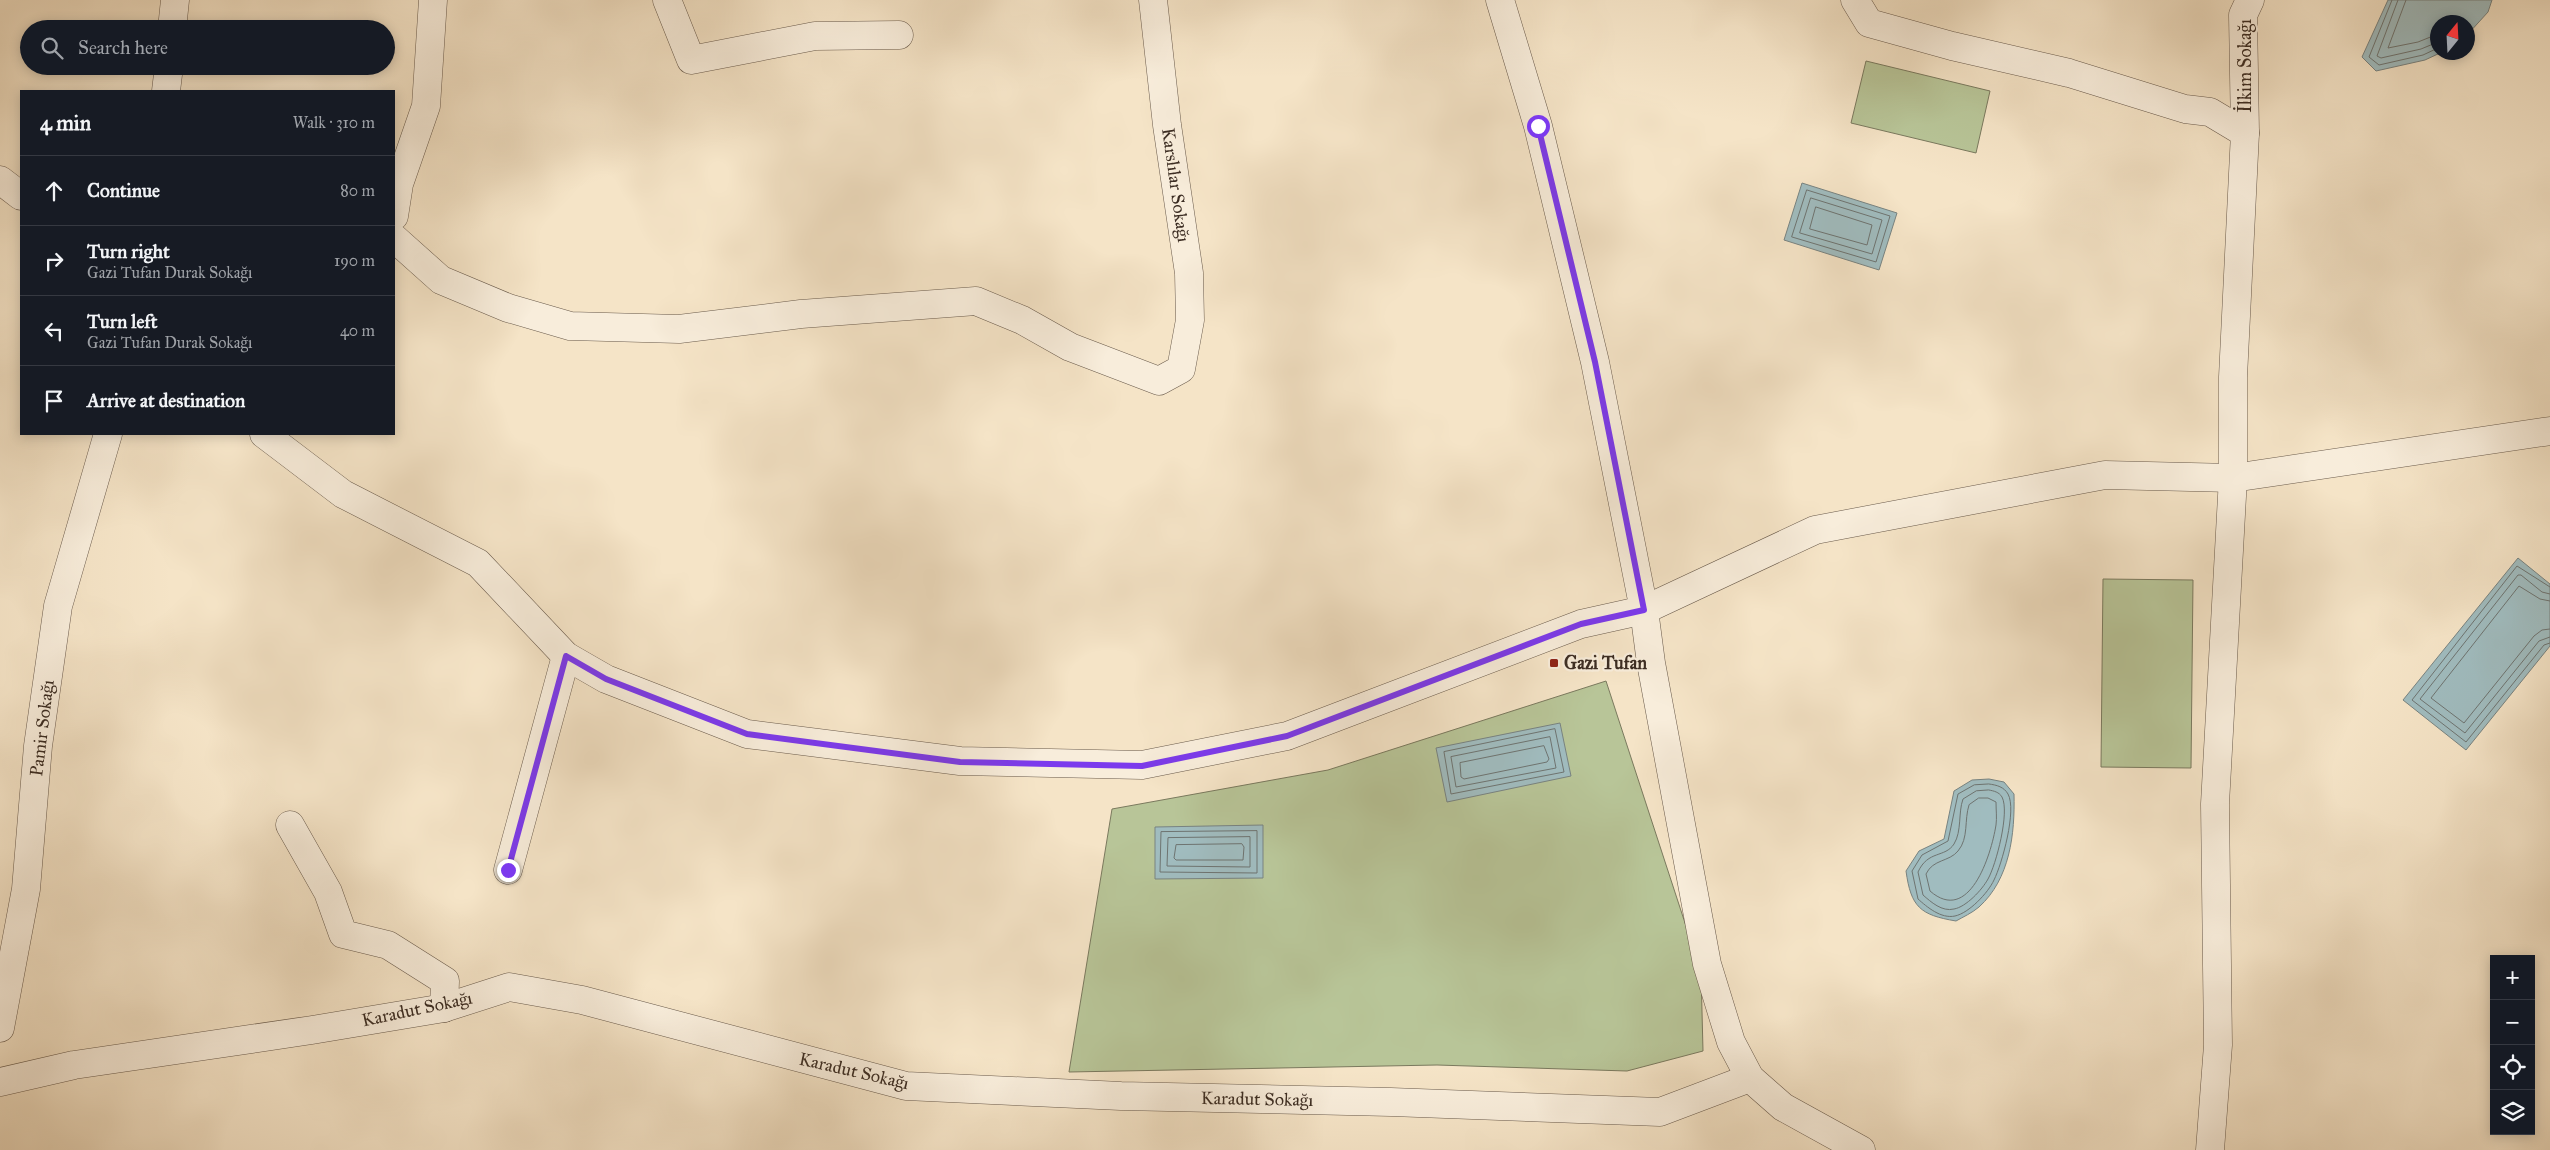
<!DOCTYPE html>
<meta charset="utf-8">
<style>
:root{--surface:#171b24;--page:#20242c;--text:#f1f3f6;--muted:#9ea1a6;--line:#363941}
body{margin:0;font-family:"IM FELL Great Primer",serif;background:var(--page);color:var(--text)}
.controls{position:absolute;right:15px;bottom:15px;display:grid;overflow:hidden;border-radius:0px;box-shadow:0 2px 12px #0003}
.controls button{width:45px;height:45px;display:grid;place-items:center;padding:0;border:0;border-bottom:1px solid var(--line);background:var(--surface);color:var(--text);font:25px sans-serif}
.compass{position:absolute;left:2430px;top:15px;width:45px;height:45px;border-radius:50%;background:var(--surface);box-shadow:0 2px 12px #0003;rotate:18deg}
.stop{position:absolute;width:15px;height:15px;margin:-11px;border:4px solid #7c3aed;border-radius:50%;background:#fff}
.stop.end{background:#7c3aed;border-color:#fff;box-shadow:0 1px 5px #0008}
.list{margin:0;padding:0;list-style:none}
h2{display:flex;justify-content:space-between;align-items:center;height:65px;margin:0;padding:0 20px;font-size:21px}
h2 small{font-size:16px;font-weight:400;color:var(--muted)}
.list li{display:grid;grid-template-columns:32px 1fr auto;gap:15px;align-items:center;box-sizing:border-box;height:70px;padding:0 20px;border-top:1px solid var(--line)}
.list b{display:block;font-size:19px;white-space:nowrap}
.list p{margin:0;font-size:16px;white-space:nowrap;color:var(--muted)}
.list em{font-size:16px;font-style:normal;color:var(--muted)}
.icon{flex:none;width:28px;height:28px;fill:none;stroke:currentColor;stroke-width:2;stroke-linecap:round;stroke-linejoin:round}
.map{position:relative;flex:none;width:2550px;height:1150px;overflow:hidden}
.search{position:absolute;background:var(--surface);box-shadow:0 2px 12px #0003;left:20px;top:20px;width:375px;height:55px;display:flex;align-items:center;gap:12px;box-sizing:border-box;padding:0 18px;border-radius:28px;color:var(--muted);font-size:19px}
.panel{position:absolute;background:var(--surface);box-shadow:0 2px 12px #0003;left:20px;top:90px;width:375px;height:345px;border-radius:0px}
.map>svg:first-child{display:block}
.green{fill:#b8c598;stroke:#7a795e}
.water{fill:#a0bcbf;stroke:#788381}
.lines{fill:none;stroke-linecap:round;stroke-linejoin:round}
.shore{stroke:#6e7471;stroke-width:1}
.minor-casing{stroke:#6a5b4c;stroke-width:29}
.minor{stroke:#f8eddb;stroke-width:28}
.route{stroke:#7c3aed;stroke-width:6}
.poi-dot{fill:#8f2418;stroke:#f8eddb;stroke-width:2}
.labels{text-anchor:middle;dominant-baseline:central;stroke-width:4.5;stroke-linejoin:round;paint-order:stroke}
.street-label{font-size:18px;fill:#3c2d23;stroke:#f8eddb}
.poi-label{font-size:18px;font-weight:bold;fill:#3c2d23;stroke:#f8eddb;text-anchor:start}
</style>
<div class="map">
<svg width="2550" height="1150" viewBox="0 0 2550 1150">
<rect width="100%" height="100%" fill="#f5e4c7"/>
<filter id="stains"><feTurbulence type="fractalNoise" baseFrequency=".004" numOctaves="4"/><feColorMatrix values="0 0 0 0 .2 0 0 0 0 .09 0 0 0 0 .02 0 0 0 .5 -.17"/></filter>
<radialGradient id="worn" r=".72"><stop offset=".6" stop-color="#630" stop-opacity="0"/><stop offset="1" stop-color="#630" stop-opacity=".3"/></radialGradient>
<g class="green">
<path d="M 1866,61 L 1990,91 L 1976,153 L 1851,123 Z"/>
<path d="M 2103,579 L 2193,580 L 2191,768 L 2101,767 Z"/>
<path d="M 1606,681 L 1701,972 L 1703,1051 L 1627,1071 L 1437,1065 L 1069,1072 L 1112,809 L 1328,770 Z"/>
</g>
<g class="water">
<path d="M 2388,0 L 2492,0 L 2488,12 L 2468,34 L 2468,22 L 2438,22 L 2438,52 L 2440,53 L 2425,60 L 2376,71 L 2362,57 Z"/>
<path d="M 1802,183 L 1897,213 L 1879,270 L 1784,240 Z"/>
<path d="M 2518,558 L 2550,584 L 2550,646 L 2466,750 L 2403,700 Z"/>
<path d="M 1560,723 L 1571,776 L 1447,802 L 1436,748 Z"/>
<path d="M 1989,779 L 2004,782 L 2014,794 C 2015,834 2010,879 1979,907 C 1972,913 1963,917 1956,921 C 1920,915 1911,907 1906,871 L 1919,851 L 1944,839 L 1954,791 L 1972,780 Z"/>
<path d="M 1263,825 L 1263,878 L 1155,879 L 1155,827 Z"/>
</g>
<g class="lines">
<g class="shore">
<path d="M 2392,0 L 2369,57 L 2379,65 L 2423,55 L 2438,48"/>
<path d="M 2398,0 L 2377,56 L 2381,58 L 2421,49 L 2438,42"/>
<path d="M 2406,0 L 2388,48 L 2418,42 L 2438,34"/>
<path d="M 1807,190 L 1890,216 L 1876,262 L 1792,237 Z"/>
<path d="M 1811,198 L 1882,220 L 1872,254 L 1800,233 Z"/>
<path d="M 1816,207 L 1872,225 L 1867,245 L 1810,229 Z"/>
<path d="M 2550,587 L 2517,566 L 2412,700 L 2466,742 L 2544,645 L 2550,643"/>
<path d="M 2550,594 L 2542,592 L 2521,575 L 2518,575 L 2420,699 L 2465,733 L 2539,641 L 2550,637"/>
<path d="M 2550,601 L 2540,599 L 2519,586 L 2431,698 L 2464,723 L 2534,636 L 2542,630 L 2550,629"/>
<path d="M 1555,729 L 1564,772 L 1451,794 L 1444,752 Z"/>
<path d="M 1550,737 L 1556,768 L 1456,787 L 1451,757 Z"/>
<path d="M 1544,746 L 1549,759 L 1547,762 L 1464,779 L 1461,777 L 1460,763 Z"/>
<path d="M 1989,784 C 1997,785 2004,787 2008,794 C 2017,810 2002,864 1994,880 C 1988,893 1969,913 1955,916 C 1941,919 1927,907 1918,899 L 1912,871 L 1922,855 L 1948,841 L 1958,794 L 1974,785 Z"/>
<path d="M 1989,790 C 1994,791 1999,792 2002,797 C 2010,812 1996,865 1988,879 C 1982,890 1966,907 1954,909 C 1942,912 1931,902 1923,895 L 1918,872 C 1928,850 1945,858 1954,844 C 1962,831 1958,813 1963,799 L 1976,791 Z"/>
<path d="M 1979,798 L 1988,798 L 1996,802 C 1996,810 1997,818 1996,825 C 1991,856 1969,925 1930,891 L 1926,874 C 1933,859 1949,862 1958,851 C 1969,838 1964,820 1969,805 Z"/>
<path d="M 1257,831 L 1257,873 L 1160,872 L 1161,832 Z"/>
<path d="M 1250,837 L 1250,867 L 1167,866 L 1168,838 Z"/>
<path d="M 1242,844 L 1244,847 L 1243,860 L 1176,860 L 1174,858 L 1176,845 Z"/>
</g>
<g class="minor-casing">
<g id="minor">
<path d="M 667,0 L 691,60 L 815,36 L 899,35"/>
<path d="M 1500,0 L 1538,126 L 1595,362 L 1644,610 L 1651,663 L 1707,964 L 1731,1042 L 1750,1078 L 1783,1107 L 1861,1150"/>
<path d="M 1855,0 L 1869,23 L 1952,46 L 2069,73 L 2185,109 L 2210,112 L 2245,133 L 2233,377 L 2233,478 L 2215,804 L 2218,1045 L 2210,1150"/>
<path d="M 172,29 L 175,0"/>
<path d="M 166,91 L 169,66"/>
<path d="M 2245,133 L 2243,15 L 2250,0"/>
<path d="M 0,180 L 21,196"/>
<path d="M 394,216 L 399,184 L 426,106 L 433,0"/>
<path d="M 394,238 L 441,280 L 508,308 L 570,326 L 679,329 L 801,314 L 976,301 L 1022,320 L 1070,347 L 1159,381 L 1181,369 L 1190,320 L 1189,273 L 1167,125 L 1153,0"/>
<path d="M 264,434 L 343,494 L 478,563 L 566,656 L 606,679 L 747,734 L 960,761 L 1142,765 L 1287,736 L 1581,624 L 1644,610 L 1815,530 L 2105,475 L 2233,478 L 2550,431"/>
<path d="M 290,825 L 328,892 L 343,934 L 388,945 L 445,981 L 444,1008"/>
<path d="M 508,870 L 566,656"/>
<path d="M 0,1028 L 26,889 L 38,746 L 58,606 L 108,434"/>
<path d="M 0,1082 L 74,1065 L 312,1030 L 444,1008 L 509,987 L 582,1000 L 906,1086 L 1121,1096 L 1391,1102 L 1660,1112 L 1750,1078"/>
</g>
</g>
<use href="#minor" class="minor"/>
</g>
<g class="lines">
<path class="route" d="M 508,870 L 566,656 L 606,679 L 747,734 L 960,762 L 1142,766 L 1287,736 L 1581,624 L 1644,610 L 1595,362 L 1538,126"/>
</g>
<rect class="poi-dot" x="1549" y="658" width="10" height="10" rx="2.5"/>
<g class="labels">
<g class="street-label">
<text transform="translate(2245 66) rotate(-90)">İlkim Sokağı</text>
<text transform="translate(1176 185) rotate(82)">Karslılar Sokağı</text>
<text transform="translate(42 728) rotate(-83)">Pamir Sokağı</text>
<text transform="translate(417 1009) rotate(-12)">Karadut Sokağı</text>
<text transform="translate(854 1071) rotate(13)">Karadut Sokağı</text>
<text transform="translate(1257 1099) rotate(1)">Karadut Sokağı</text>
</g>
<g class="poi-label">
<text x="1564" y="663">Gazi Tufan</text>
</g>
</g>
<rect width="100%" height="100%" filter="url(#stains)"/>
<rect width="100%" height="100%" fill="url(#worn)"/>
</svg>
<div class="controls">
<button>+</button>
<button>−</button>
<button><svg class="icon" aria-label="locate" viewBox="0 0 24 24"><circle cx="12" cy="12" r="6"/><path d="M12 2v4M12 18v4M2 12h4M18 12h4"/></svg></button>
<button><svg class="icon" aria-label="layers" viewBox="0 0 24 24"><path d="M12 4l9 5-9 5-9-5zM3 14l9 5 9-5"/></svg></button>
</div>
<svg class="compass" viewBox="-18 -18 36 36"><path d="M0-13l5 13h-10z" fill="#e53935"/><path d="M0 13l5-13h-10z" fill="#9ea1a6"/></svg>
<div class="stop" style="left:1538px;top:126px"></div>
<div class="stop end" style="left:508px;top:870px"></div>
<div class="search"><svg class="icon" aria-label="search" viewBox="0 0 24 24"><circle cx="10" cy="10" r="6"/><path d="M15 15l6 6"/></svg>Search here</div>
<section class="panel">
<h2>4 min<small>Walk · 310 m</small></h2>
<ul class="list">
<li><svg class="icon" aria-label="ahead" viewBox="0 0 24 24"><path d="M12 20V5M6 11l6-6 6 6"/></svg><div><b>Continue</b></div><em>80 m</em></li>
<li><svg class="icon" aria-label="right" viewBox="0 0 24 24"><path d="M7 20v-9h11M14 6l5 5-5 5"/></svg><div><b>Turn right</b><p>Gazi Tufan Durak Sokağı</p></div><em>190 m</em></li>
<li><svg class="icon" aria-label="left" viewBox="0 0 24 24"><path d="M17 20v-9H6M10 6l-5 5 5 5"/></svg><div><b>Turn left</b><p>Gazi Tufan Durak Sokağı</p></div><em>40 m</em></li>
<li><svg class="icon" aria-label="arrive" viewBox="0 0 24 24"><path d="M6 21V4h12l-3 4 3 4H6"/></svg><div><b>Arrive at destination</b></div></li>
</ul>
</section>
</div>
